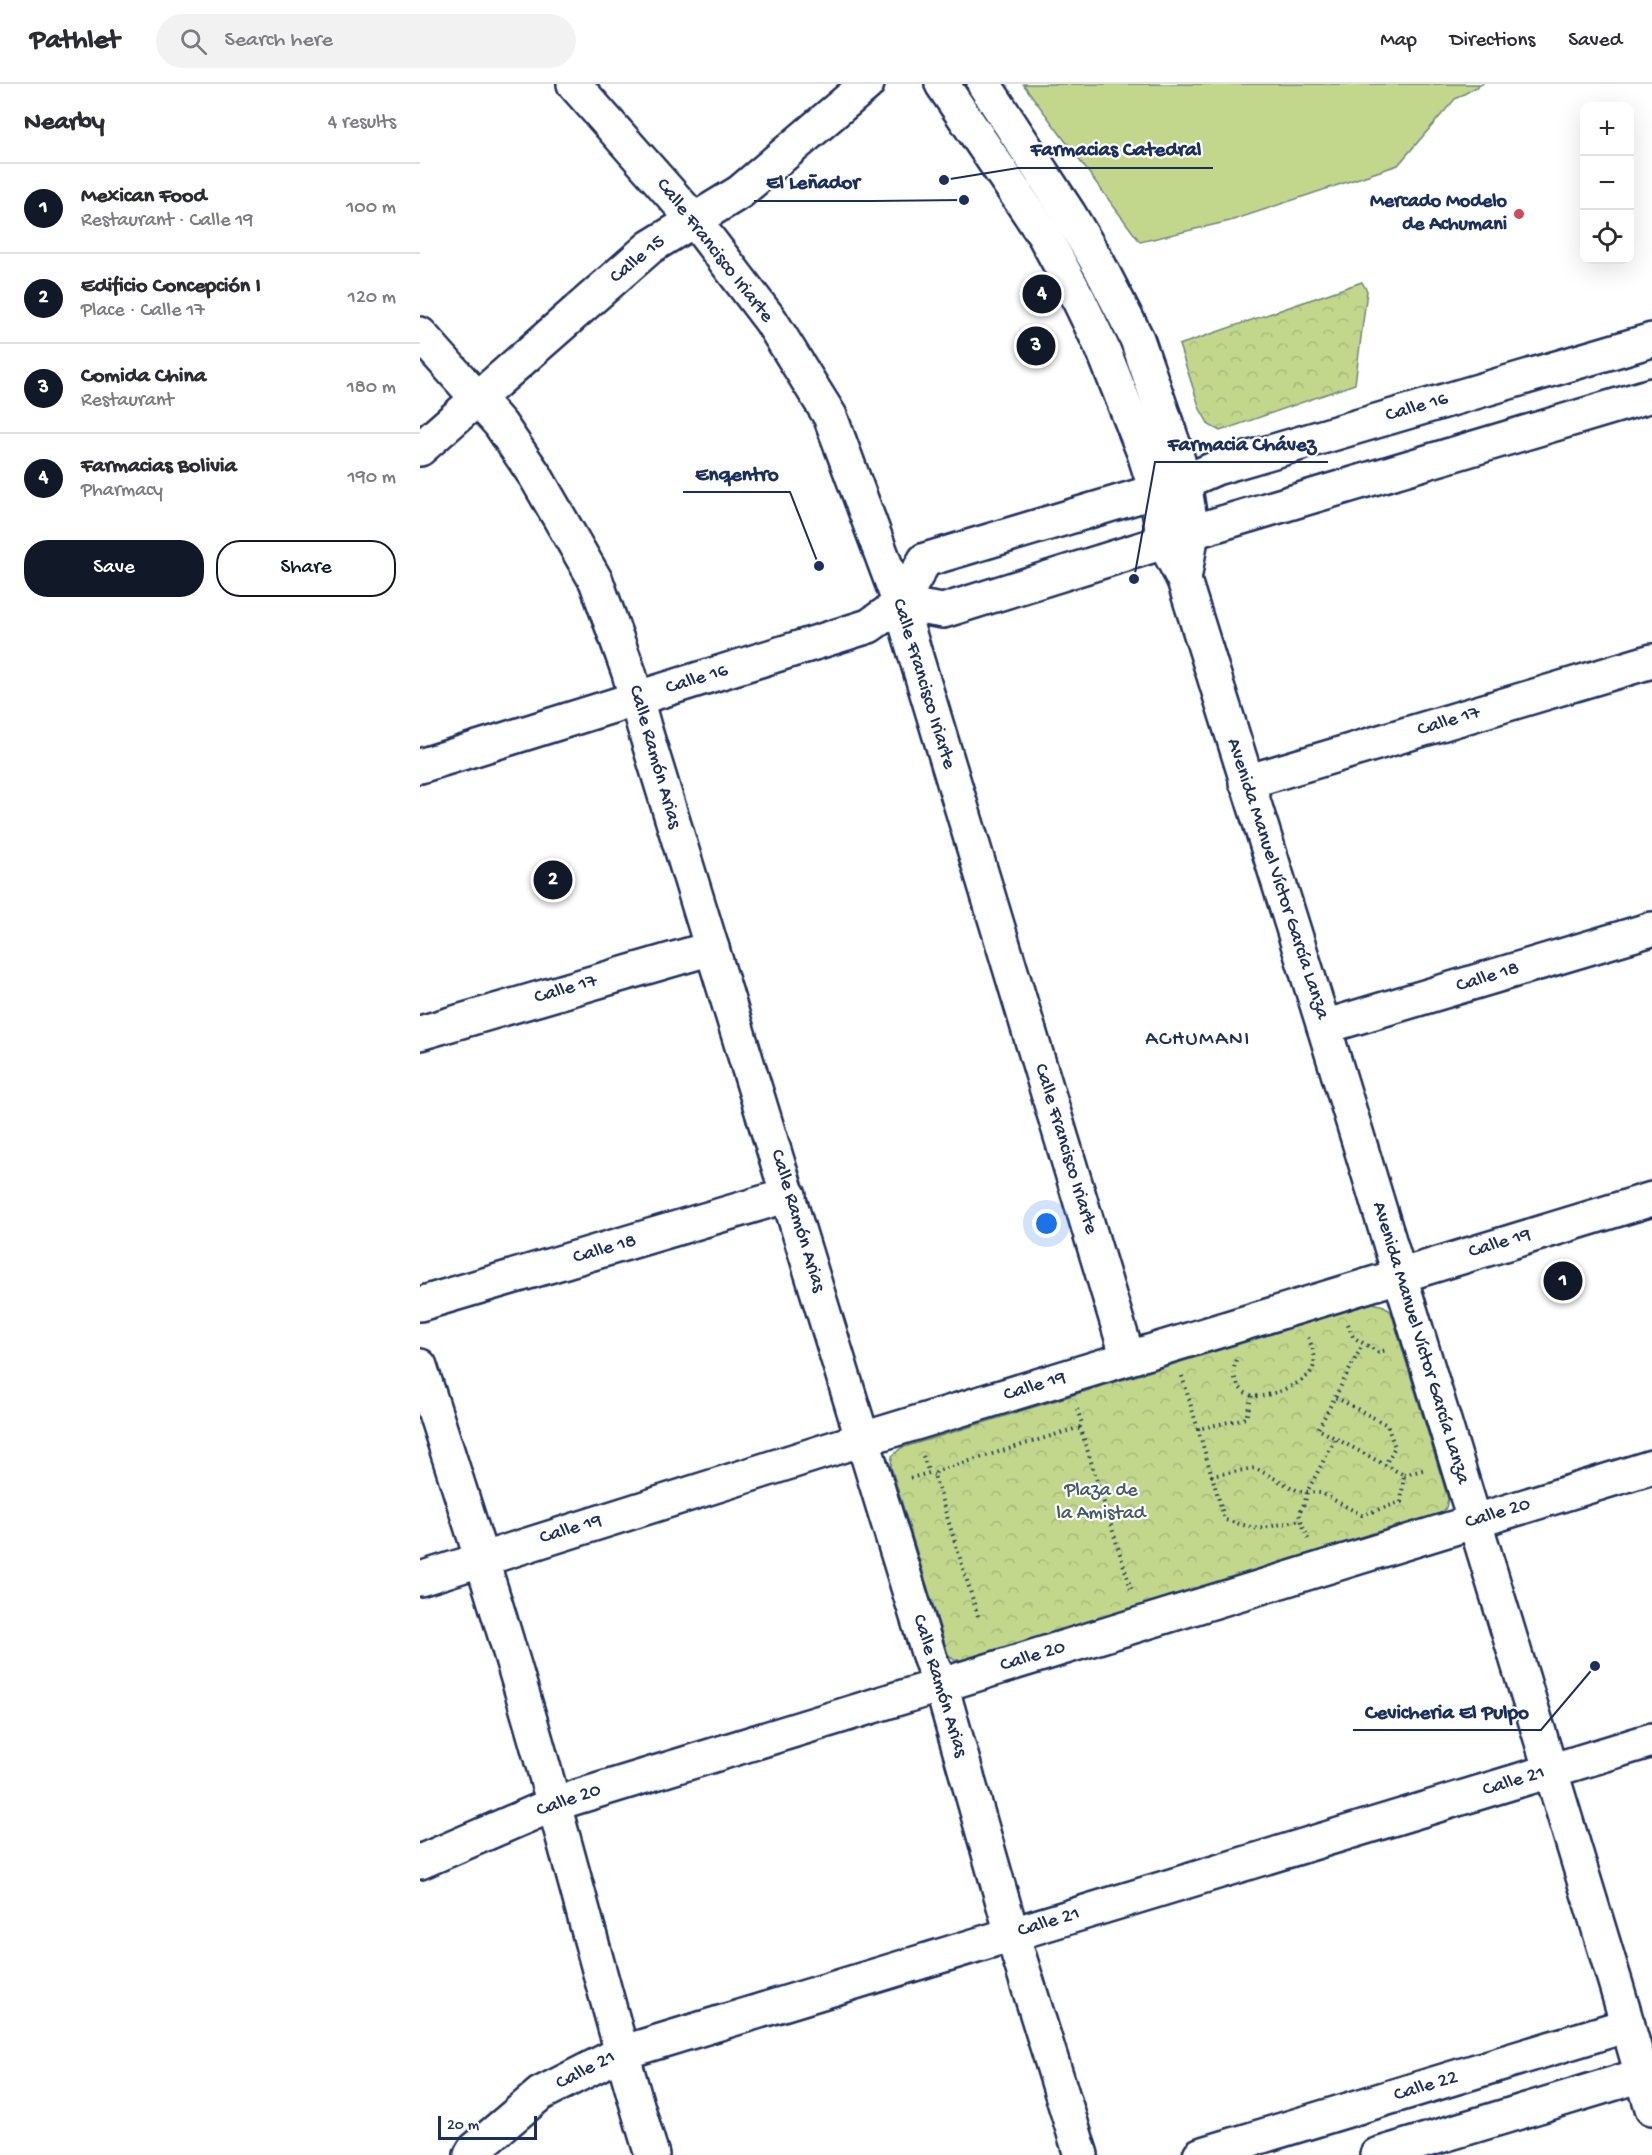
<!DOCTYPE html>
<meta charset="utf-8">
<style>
:root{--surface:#fff;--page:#f2f2f3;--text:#2b2b33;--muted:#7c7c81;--line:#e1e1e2;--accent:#111827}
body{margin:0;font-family:"Gochi Hand",sans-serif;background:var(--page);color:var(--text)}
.controls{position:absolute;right:18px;top:18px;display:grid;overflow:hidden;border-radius:12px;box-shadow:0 6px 24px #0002}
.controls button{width:54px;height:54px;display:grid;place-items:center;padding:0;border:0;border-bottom:2px solid var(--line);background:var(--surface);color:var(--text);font:30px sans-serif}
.scale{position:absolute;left:18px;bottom:15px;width:99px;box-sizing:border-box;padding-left:6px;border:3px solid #1b2f5e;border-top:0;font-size:16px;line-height:21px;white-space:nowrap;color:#1b2f5e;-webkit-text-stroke:4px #fff;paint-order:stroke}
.you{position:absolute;left:627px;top:1140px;width:21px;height:21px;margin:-15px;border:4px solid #fff;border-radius:50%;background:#1a73e8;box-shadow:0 0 0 9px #1a73e833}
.badge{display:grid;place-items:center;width:39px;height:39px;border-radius:50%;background:var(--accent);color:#fff;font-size:20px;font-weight:700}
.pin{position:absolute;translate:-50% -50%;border:3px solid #fff;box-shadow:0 2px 6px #0006}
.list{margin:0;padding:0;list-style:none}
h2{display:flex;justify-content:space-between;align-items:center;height:78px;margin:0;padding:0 24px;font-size:26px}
h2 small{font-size:20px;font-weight:400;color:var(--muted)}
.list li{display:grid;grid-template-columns:39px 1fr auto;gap:18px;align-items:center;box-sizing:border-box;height:90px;padding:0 24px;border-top:2px solid var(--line)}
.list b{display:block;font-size:22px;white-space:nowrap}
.list p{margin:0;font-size:20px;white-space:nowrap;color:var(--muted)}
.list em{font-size:20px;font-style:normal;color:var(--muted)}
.actions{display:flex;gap:12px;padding:18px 24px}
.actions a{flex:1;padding:14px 0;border:2px solid var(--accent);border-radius:24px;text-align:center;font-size:21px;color:var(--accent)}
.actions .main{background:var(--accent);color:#fff}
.icon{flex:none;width:33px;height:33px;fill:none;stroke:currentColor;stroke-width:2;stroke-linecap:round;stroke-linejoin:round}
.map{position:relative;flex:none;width:1232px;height:2071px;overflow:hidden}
header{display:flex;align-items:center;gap:36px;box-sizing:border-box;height:84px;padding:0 30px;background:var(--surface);border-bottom:2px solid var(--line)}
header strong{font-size:28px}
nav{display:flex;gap:33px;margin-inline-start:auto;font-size:21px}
.search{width:420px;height:54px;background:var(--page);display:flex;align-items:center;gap:15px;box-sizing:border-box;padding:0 21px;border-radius:33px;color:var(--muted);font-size:22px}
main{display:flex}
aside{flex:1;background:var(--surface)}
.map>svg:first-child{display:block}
.grass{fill:#c2d78c;stroke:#6e8375;stroke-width:1.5}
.park{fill:url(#park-crowns);stroke:#6e8375;stroke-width:1.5}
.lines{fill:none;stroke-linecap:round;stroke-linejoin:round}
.minor-casing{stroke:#1b2f5e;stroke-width:38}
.secondary-casing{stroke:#1b2f5e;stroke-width:38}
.path{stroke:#1b2f5e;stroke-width:4;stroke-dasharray:1.5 4.5;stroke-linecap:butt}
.minor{stroke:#fff;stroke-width:33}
.secondary{stroke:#fff;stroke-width:33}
.poi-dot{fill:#d1495b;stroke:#fff;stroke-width:2}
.labels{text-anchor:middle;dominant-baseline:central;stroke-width:4.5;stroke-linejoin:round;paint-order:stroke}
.poi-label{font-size:20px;font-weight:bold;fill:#1b2f5e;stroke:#fff;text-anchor:end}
.street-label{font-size:20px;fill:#1b2f5e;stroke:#fff}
.park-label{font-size:20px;fill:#45596a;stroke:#fff}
.neighbourhood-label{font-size:21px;letter-spacing:1.5px;fill:#1b2f5e;stroke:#fff}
.leader{fill:none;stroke:#1b2f5e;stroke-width:2}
.callout-dot{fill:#1b2f5e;stroke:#fff;stroke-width:2}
.callout-label{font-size:21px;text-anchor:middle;font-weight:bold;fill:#1b2f5e;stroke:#fff;stroke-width:4.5;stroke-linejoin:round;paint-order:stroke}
</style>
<header>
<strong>Pathlet</strong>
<div class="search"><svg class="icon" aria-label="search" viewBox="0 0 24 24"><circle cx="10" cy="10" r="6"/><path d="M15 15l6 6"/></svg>Search here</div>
<nav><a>Map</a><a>Directions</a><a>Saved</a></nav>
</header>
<main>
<aside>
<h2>Nearby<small>4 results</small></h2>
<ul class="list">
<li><span class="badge">1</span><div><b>Mexican Food</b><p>Restaurant · Calle 19</p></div><em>100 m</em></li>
<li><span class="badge">2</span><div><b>Edificio Concepción I</b><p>Place · Calle 17</p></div><em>120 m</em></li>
<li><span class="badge">3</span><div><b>Comida China</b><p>Restaurant</p></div><em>180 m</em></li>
<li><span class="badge">4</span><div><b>Farmacias Bolivia</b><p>Pharmacy</p></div><em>190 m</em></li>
</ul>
<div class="actions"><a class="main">Save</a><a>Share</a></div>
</aside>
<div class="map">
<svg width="1232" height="2071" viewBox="0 0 1232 2071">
<defs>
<pattern id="park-crowns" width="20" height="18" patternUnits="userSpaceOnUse" patternTransform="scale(1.5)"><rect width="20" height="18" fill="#c2d78c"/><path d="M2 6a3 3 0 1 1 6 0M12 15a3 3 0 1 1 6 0" fill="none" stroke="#a6b97b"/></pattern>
</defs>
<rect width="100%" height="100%" fill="#fff"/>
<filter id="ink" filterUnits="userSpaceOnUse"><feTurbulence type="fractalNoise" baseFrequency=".0167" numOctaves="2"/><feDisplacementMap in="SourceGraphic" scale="12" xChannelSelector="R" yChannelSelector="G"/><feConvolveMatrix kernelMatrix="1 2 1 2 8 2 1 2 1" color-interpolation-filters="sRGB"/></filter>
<g filter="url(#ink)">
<path class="grass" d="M 603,0 L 1062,0 L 1035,15 L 978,81 L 810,137 L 720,158 Z"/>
<g class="park">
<path d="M 942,198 L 947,207 L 935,300 L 800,347 L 789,341 L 780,325 L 759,261 Z"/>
<path d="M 953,1219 L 964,1222 L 971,1228 L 1028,1415 L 1026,1424 L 1021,1430 L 544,1576 L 534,1576 L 528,1570 L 471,1383 L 472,1372 L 481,1364 Z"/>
</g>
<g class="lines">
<g class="minor-casing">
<g id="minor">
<path d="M 154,0 L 274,136 L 351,237 L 410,332 L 480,520 L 708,1274"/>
<path d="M 0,250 L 80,340 L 116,393 L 176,497 L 209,589 L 224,643 L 510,1575 L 521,1601 L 592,1850 L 661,2071"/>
<path d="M 0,365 L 230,163 L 320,108 L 447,0"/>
<path d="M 764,398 L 796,384 L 1232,256"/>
<path d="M 772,448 L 1232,311"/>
<path d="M 480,520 L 523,527 L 744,458"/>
<path d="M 0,682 L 449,542 L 480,520 L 505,476 L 736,407"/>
<path d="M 826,698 L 1232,577"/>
<path d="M 904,943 L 1232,845"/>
<path d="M 0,949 L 292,864"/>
<path d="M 0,1220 L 369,1111"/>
<path d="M 0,1282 C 47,1428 94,1574 134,1721 C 167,1838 196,1955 232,2071"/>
<path d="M 0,1495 L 443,1355 L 1232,1115"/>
<path d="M 0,1778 L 134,1720 L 1232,1383"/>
<path d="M 51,2071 L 54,2066 L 120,2010 L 201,1969 L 1232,1656"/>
<path d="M 780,2071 L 1208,1941"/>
<path d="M 957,2071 L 1222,1991 L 1232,2024"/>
</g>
</g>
<g class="secondary-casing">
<g id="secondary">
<path d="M 522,0 L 624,151 L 658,214 L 684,268 L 724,369 L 736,407 L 744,458 L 764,496 L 904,943 L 1196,1901 L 1222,1991 L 1232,1989"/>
<path d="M 564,0 L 649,130 L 678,179 L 717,255 L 753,359 L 764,398 L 772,448 L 764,496"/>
</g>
</g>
<g class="path">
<path d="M 928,1240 L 933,1253 L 958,1268 L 967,1266"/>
<path d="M 816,1276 C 809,1294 821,1315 842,1312 C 856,1310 889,1297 893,1284 C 897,1272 892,1263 888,1253"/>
<path d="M 762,1292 L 778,1345 L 826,1334 L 832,1311"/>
<path d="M 915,1313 L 943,1260"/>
<path d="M 657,1325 L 662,1339 L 659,1345"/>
<path d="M 778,1345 L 805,1436 L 838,1445 L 881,1436"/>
<path d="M 503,1372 L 509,1389"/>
<path d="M 984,1391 L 1006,1385"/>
<path d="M 791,1392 L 835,1384 L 878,1407 L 901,1409 L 942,1431 L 981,1418 L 984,1391 L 898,1345 L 915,1313 L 967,1341 L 975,1363 L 965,1381"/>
<path d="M 490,1394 L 509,1389 L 514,1391"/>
<path d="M 888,1455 L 879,1430 L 885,1418 L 887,1408 L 915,1355"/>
<path d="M 558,1532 L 514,1391 L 517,1387 L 654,1345 L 659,1345 L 662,1349 L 712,1508"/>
</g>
<use href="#minor" class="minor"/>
<use href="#secondary" class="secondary"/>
</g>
</g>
<circle class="poi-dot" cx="1099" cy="130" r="6"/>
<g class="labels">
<g class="poi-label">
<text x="1087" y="118">Mercado Modelo<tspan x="1087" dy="23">de Achumani</tspan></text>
</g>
<g class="street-label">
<text transform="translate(294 167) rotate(52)">Calle Francisco Iriarte</text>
<text transform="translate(218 176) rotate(-39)">Calle 15</text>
<text transform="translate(997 324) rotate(-16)">Calle 16</text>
<text transform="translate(277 596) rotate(-17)">Calle 16</text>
<text transform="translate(503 600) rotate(73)">Calle Francisco Iriarte</text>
<text transform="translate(1029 638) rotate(-17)">Calle 17</text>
<text transform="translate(234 673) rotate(74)">Calle Ramón Arias</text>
<text transform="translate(857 795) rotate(72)">Avenida Manuel Víctor García Lanza</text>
<text transform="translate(1068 894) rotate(-17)">Calle 18</text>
<text transform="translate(146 906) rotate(-16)">Calle 17</text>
<text transform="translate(645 1065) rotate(73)">Calle Francisco Iriarte</text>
<text transform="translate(377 1137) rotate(73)">Calle Ramón Arias</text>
<text transform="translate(1080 1160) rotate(-17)">Calle 19</text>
<text transform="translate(185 1166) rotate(-16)">Calle 18</text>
<text transform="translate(1000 1259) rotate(73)">Avenida Manuel Víctor García Lanza</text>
<text transform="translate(615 1303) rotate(-17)">Calle 19</text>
<text transform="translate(1078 1430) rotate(-17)">Calle 20</text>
<text transform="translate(151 1446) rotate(-17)">Calle 19</text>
<text transform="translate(613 1573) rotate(-17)">Calle 20</text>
<text transform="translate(519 1602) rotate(73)">Calle Ramón Arias</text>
<text transform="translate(1094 1698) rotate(-17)">Calle 21</text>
<text transform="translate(149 1717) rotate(-19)">Calle 20</text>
<text transform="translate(629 1839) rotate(-17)">Calle 21</text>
<text transform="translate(166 1987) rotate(-27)">Calle 21</text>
<text transform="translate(1006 2003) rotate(-17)">Calle 22</text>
</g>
<g class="park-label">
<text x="681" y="1407">Plaza de<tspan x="681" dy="23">la Amistad</tspan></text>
</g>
<g class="neighbourhood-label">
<text x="778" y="956">ACHUMANI</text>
</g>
</g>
<path class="leader" d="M524 96L598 84H793M544 116L452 117H334M714 495L735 378H908M399 482L370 408H263M1175 1582L1121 1646H933"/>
<g class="callout-dot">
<circle cx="524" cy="96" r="6"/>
<circle cx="544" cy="116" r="6"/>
<circle cx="714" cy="495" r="6"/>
<circle cx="399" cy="482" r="6"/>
<circle cx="1175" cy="1582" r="6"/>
</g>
<g class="callout-label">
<text x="696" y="71">Farmacias Catedral</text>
<text x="393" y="104">El Leñador</text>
<text x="822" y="366">Farmacia Chávez</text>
<text x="317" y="396">Enqentro</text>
<text x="1027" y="1634">Cevicheria El Pulpo</text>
</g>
</svg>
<div class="controls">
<button>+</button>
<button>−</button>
<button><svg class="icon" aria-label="locate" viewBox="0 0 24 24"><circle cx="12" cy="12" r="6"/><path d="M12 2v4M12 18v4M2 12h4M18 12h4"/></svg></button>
</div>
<div class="scale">20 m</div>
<div class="you"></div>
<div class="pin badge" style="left:1143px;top:1197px">1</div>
<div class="pin badge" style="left:133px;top:796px">2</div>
<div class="pin badge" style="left:616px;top:262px">3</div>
<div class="pin badge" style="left:622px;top:210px">4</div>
</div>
</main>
